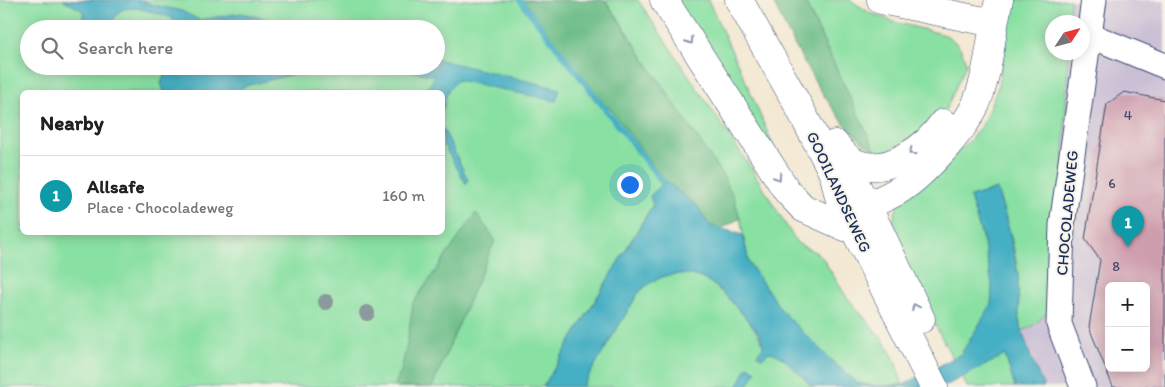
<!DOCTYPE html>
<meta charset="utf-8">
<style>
:root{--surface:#fff;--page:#f2f2f2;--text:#202124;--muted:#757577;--line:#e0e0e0;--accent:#b45309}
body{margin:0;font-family:Itim,sans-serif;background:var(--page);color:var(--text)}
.controls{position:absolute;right:15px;bottom:15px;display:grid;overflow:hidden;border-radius:8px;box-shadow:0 2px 12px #0003}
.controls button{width:45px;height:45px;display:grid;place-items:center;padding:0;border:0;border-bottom:1px solid var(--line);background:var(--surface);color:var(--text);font:25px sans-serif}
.compass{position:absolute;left:1045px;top:15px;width:45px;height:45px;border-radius:50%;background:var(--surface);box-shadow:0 2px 12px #0003;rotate:54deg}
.you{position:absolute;left:629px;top:184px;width:18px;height:18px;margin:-12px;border:4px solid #fff;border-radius:50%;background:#1a73e8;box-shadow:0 0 0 8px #1a73e833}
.badge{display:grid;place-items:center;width:32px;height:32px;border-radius:50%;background:var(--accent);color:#fff;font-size:16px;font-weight:700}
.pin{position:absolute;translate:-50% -41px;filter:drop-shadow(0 1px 2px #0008)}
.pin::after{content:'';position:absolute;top:26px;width:18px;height:15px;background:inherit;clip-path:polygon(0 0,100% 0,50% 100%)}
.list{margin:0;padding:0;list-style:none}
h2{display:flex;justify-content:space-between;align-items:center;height:65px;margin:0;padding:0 20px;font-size:21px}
h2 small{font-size:16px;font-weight:400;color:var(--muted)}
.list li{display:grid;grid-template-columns:32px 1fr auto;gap:15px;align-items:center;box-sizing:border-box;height:80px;padding:0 20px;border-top:1px solid var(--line)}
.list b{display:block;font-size:19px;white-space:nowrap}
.list p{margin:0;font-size:16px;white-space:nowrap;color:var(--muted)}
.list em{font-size:16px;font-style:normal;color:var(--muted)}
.icon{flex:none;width:28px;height:28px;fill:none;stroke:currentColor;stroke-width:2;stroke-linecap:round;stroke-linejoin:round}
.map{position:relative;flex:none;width:1165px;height:387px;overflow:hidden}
.search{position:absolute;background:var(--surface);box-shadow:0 2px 12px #0003;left:20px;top:20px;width:425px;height:55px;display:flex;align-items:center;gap:12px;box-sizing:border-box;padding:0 18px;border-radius:28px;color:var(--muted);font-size:19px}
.panel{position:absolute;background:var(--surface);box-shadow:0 2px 12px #0003;left:20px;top:90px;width:425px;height:145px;border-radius:8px}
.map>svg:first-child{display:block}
.industrial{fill:#cbbfd5;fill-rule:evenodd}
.green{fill:#89e0a3;stroke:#528880;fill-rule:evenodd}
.forest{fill:#6ebe89;stroke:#447674}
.water{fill:#44afc3;stroke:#306f90}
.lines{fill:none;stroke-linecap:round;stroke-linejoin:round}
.stream{stroke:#44afc3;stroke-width:6}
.building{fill:#ce9dae;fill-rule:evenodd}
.minor-casing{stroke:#3b4b6f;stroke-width:27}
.tertiary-casing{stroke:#3b4b6f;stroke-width:29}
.primary-casing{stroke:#3b4b6f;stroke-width:29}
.minor{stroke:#fff;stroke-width:25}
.tertiary{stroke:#fff;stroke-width:28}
.primary{stroke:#fff;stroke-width:28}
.tree{fill:#8b9a9c}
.oneway{stroke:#8d97ae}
.labels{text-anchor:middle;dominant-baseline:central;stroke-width:4;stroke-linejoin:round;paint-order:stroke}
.number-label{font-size:14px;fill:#484a72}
.street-label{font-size:16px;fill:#1b2f5e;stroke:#f7f3e8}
</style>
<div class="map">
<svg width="1165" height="387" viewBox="0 0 1165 387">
<rect width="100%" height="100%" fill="#f7f3e8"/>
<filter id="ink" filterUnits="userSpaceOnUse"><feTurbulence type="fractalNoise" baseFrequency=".02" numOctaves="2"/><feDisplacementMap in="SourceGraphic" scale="10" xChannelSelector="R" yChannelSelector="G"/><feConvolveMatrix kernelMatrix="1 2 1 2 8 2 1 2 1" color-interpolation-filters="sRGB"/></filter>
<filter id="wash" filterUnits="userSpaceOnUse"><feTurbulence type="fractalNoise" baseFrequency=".0096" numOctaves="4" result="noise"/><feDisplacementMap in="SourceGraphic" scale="20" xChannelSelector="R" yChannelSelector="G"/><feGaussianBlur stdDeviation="1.12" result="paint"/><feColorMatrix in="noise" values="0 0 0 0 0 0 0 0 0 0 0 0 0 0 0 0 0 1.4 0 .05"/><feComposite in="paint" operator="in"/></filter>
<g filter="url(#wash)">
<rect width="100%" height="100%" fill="#f3e8d2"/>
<path class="industrial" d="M 1070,0 L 1165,0 L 1165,387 L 1044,387 L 1022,331 L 1034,325 L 1059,270 L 1068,53 L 1082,52 L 1082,22 L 1069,22 ZM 1109,286 L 1146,286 L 1146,368 L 1109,368 Z"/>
<g class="green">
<path d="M 0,0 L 535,0 L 669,174 L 652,202 L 653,204 L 543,387 L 0,387 ZM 29,29 L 436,29 L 436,66 L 29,66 ZM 22,92 L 442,92 L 442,232 L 22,232 Z"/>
<path d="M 605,0 L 638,0 L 751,168 L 797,243 L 817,253 L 822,257 L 846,296 L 883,340 L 894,358 L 903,385 L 875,386 L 857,383 L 830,359 L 782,311 L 749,263 L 740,218 L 627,31 Z"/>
<path d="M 676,0 L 708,0 L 747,84 L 774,148 L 786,167 L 805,187 L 810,199 L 799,193 Z"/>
<path d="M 804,0 L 850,0 L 870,13 L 894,22 L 946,35 L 955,42 L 961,49 L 966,63 L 964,69 L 947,107 L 932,126 L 884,154 L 875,150 Z"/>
<path d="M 1013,0 L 1070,0 L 1069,22 L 1052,22 L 1052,52 L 1068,53 L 1059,270 L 1054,307 L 1034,325 L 1022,331 C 1016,314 1019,295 1018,277 C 1016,248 1006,217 997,189 L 970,197 C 977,227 998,274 991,304 C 987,317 969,341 961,354 L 953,359 L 897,253 L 890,232 L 896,210 L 904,194 L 955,155 L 972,138 L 983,123 L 998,87 Z"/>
<path d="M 685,273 C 692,276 701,277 708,281 C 721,289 762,331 763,347 L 758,355 C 763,353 769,351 774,352 C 781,353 805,380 813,387 L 747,387 L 756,371 L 748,366 L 737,387 L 582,387 L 639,292 C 655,277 664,275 685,273 Z"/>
<path d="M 1005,355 L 1015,387 L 967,387 L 962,376 Z"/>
</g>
<g class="forest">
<path d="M 524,0 L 605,0 L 723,176 L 734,198 L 740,218 L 721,229 L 709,225 L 697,206 L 665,181 L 610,108 L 596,102 Z"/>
<path d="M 772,0 L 804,0 L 875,150 C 837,133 790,38 772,0 Z"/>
<path d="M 476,213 L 495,240 L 432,387 L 394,387 L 401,371 L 407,344 L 413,303 Z"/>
</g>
<g class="water">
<path d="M 63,0 L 142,0 L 150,4 L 182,11 L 199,20 L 241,13 L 310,29 L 175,29 L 173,18 C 161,15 129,2 119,12 C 115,17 111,24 108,29 L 83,29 L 83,11 Z"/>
<path d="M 436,59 L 560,89 L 556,101 L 457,80 L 447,92 L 443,109 L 442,92 L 426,92 L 435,76 L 386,66 L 436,66 Z"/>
<path d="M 169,66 L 327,66 L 245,86 L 237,92 L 164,92 L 161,83 Z"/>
<path d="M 443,128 L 468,180 L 466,184 L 443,144 Z"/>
<path d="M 665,181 L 697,206 L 709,225 L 743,235 L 749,263 L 782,311 L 830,359 L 857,383 L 875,386 L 903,385 L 961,354 L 991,305 L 992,284 L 983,239 L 970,197 L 997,189 L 1009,230 L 1018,275 L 1019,321 L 1031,357 L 1044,387 L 1015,387 L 1005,355 L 943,387 L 813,387 C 802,378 782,352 769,352 L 762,358 L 757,354 L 763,347 C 763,334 751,324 743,315 C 735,307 728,296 719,289 C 694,268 663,269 639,292 L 582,387 L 543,387 L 653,205 L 650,196 Z"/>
<path d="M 748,366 L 756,371 L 747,387 L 737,387 Z"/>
</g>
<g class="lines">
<path class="stream" d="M 520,0 L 667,188"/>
</g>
<g id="blocks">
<path class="building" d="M 1124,92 L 1165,100 L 1165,387 L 1113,387 L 1089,327 L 1100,260 L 1085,239 L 1107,104 ZM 1109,286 L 1146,286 L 1146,368 L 1109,368 Z"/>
</g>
</g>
<g filter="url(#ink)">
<use href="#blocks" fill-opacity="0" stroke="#3b4b6f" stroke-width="1"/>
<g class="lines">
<g class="minor-casing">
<g id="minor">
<path d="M 1089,35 L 1165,66"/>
<path d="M 1083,387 L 1059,324 L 1062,225 L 1094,0"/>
</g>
</g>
<g class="tertiary-casing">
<g id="tertiary">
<path d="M 664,0 L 787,191 L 803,208 L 845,227 L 855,228"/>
<path d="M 881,0 L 994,23"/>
<path d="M 835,144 C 841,151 847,159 856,163 C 887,176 926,148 943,123"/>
<path d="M 848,195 L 853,199 L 867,206 C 878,201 890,196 901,189 C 925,173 964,130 976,104 C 989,73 991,33 999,0"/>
</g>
</g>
<g class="primary-casing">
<g id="primary">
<path d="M 739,0 L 799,107 L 829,165 L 834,176 L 840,201 L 934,387"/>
<path d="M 840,153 L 880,232 L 921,319"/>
</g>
</g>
<use href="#minor" class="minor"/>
<use href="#tertiary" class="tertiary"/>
<use href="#primary" class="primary"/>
</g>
<g class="tree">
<circle cx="326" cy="302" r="8"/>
<circle cx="367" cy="313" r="8"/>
</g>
<defs><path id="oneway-chevron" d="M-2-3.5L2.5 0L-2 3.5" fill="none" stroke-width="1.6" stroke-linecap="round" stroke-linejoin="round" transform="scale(1.25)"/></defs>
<g class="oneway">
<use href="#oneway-chevron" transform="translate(690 41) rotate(57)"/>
<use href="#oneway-chevron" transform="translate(912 152) rotate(144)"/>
<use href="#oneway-chevron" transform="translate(778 177) rotate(58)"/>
<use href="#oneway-chevron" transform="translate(915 307) rotate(-115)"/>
</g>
</g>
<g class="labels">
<g class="number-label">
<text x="1128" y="115">4</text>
<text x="1112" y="183">6</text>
<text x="1116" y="266">8</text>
</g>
<g class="street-label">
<text transform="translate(839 192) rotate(65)">GOOILANDSEWEG</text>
<text transform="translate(1067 213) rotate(-85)">CHOCOLADEWEG</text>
</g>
</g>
</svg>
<div class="controls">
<button>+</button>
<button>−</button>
</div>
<svg class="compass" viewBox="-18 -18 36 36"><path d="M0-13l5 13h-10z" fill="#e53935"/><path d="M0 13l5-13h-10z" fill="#757577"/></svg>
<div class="you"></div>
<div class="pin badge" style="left:1128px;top:247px;background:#0f9aa8">1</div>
<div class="search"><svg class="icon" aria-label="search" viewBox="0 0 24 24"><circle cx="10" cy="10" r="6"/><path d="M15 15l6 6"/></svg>Search here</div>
<section class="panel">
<h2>Nearby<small></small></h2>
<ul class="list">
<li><span class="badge" style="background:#0f9aa8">1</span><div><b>Allsafe</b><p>Place · Chocoladeweg</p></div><em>160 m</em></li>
</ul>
</section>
</div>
